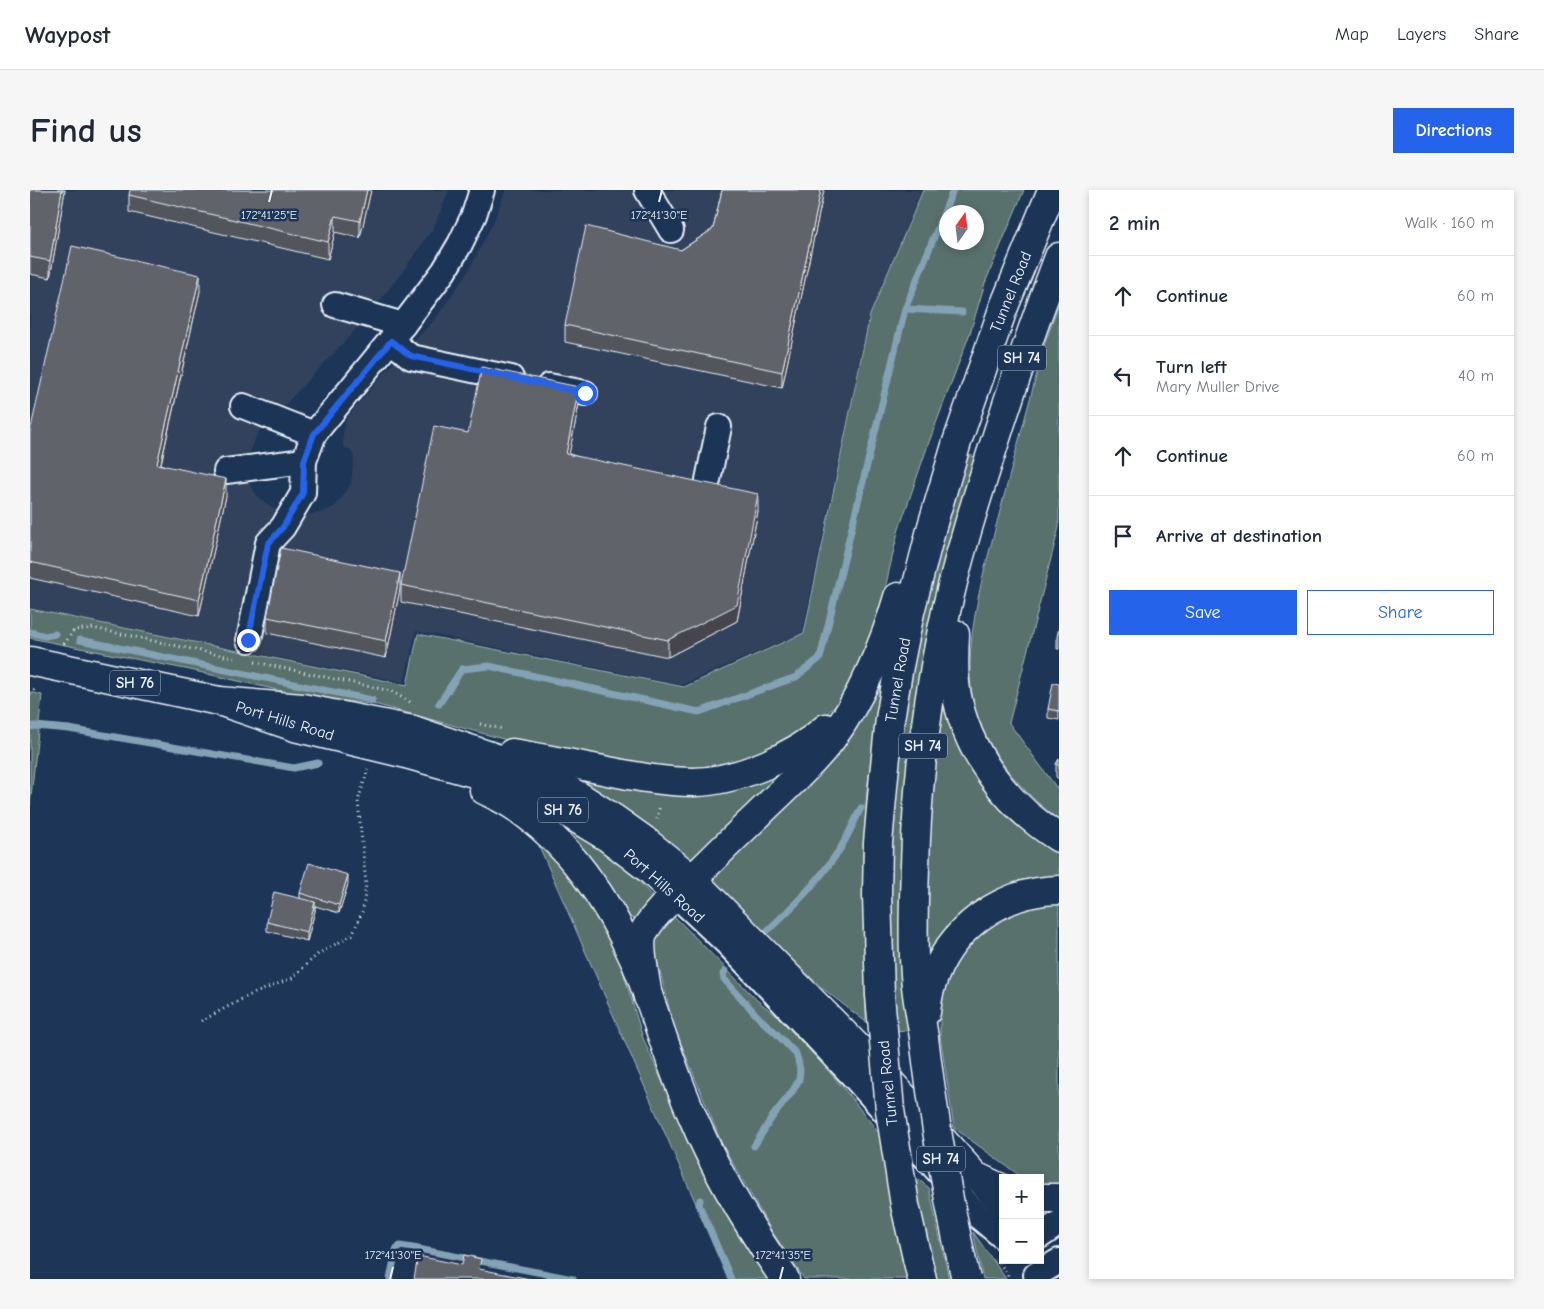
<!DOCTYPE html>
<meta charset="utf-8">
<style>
:root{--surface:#fff;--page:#f6f6f7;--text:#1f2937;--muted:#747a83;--line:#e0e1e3;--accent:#2563eb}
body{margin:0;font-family:"Comic Neue",sans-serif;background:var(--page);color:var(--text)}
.controls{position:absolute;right:15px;bottom:15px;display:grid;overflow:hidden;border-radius:0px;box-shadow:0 2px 8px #0003}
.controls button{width:45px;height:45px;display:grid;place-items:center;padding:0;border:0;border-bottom:1px solid var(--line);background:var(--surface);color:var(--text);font:25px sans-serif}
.compass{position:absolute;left:909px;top:15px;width:45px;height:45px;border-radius:50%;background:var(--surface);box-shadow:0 2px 8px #0003;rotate:14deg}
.stop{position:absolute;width:15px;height:15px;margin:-11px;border:4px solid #2563eb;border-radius:50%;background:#fff}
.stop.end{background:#2563eb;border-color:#fff;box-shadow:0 1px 5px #0008}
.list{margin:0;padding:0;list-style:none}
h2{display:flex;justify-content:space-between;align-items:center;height:65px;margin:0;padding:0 20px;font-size:21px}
h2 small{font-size:16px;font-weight:400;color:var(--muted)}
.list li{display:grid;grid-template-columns:32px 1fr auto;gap:15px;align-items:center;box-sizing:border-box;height:80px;padding:0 20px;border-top:1px solid var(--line)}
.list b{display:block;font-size:19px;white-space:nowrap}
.list p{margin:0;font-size:16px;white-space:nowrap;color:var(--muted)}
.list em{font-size:16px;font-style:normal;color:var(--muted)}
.actions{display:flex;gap:10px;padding:15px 20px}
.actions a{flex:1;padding:11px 0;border:1px solid var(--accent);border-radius:0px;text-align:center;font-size:18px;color:var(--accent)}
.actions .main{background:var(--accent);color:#fff}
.icon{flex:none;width:28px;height:28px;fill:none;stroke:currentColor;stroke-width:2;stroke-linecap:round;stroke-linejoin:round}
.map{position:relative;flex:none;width:1029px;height:1089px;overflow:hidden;border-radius:0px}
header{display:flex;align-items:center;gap:30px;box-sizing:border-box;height:70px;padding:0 25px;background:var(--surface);border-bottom:1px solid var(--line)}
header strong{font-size:24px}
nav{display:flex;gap:28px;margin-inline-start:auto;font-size:18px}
.intro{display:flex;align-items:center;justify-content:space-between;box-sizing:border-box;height:120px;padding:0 30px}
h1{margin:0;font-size:35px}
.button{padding:12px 22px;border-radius:0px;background:var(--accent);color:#fff;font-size:18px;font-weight:700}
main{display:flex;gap:30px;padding:0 30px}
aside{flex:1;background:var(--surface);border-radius:0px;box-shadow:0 2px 8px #0003}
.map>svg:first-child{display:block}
.built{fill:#31435d}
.green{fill:#59716d;stroke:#a0b1b2;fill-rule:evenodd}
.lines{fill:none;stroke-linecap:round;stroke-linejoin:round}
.stream{stroke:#84a2b5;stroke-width:7}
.minor-casing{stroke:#e8f1f8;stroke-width:28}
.highway-casing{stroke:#e8f1f8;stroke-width:31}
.path{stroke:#e8f1f8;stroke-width:3;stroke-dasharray:1 4;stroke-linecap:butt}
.minor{stroke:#1d3557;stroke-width:24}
.highway{stroke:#1d3557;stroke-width:28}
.highway-bridge-casing{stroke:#e8f1f8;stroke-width:31;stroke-linecap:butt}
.highway-bridge{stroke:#1d3557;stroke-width:28}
.wall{fill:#53555c;stroke:#e8f1f8}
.shaded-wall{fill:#44454b;stroke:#e8f1f8}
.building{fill:#61636b;stroke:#e8f1f8}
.route{stroke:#2563eb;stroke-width:6}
.ticks{fill:none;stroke:#e8f1f8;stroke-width:2}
.labels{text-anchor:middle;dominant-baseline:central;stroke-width:5;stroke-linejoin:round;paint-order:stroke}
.shield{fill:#1d3557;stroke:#abb9c8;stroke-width:1}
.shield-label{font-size:15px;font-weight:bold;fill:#e8f1f8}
.street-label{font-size:16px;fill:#e8f1f8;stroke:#1d3557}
.ticks-label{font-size:12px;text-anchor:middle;fill:#e8f1f8;stroke:#1d3557;stroke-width:5;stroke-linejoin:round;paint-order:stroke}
</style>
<header>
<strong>Waypost</strong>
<nav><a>Map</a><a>Layers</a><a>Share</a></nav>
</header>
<div class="intro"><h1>Find us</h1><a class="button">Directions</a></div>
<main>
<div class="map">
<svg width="1029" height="1089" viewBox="0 0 1029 1089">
<rect width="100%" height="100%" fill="#1d3557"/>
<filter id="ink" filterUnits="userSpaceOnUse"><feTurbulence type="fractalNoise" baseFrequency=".02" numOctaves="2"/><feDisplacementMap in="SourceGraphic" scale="10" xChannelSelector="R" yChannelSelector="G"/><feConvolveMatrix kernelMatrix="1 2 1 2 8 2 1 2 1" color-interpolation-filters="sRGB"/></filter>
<g filter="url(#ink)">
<path class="built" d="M 0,0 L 419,0 L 404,37 L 371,84 L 329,136 L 250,220 L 234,234 L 226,247 L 219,264 L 218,284 L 221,297 L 230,309 L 246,320 L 274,326 L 294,322 L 305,316 L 311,309 L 321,293 L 324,267 L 320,259 L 313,257 L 313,244 L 316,229 L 356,181 L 407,127 L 439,80 L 463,33 L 476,0 L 891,0 L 839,126 L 772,443 L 651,495 L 386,441 L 374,492 L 0,419 Z"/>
<g class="green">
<path d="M 893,0 L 994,0 L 955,93 L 940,143 L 899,252 L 868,342 L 851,416 L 825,491 L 807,514 L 785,535 L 742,562 L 667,583 L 532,565 L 348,515 L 265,504 L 160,480 L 0,448 L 0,419 L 377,495 L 388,444 L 654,497 L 774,443 L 840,125 ZM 916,22 L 946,22 L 946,52 L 916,52 Z"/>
<path d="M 1029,113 L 1029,337 L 979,533 L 1029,601 L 1029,630 C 984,596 943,546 940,487 C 939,451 946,416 954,381 L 1015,153 Z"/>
<path d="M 932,264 L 947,267 L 875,632 L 870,692 L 870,738 L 878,840 L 864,841 L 861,812 L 859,631 L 873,508 Z"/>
<path d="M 844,494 L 852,496 L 837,599 L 833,666 L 836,832 L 792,798 L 694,705 L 684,694 L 681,688 Z"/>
<path d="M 914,495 L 1029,661 L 1029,687 C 997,689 964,696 939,719 C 934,724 929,731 925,737 C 916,748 907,759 898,770 L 897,760 L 899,744 L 892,743 L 895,648 Z"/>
<path d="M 0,502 L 12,505 L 0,616 Z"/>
<path d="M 763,572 L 663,673 L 514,577 L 559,586 Z"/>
<path d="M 517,622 L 582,661 L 626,711 L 609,729 L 595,727 Z"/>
<path d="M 509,656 L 534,678 L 550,696 L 586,758 L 613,848 L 650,932 L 695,1021 L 739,1089 L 699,1089 Z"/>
<path d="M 1029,708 L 1029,999 L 1010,997 L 1010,988 L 993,988 L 924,938 L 910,845 L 910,819 L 914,795 L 920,777 L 966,724 Z"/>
<path d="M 637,723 L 648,730 L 728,811 L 758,835 L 815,900 L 852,947 L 881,1089 L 774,1089 L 741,1040 L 692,954 L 643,834 L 625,761 L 624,748 Z"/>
<path d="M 877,980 L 899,998 L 919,1089 L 901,1089 Z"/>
<path d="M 943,1042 L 976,1089 L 953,1089 Z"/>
</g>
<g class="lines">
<g class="stream">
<path d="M 875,119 L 932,122"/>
<path d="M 0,442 L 15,446 L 25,444"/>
<path d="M 50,450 L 342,510"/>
<path d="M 409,514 L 432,479 L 459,476 L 669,522 L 766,487 L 790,468 L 875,119 L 923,0"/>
<path d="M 0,537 L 5,536 L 39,539 L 264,578 L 288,573"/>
<path d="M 736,742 C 763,717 789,691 810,659 C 818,646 824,632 831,618"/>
<path d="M 695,781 L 693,784 L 694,789 L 730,829 L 746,843 L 766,864 L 768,870 L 770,880 L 769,890 L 762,902 L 743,926 L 724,956"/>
<path d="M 670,1010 L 669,1015 L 701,1089"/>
<path d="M 360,1089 L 366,1060 L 370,1056 L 383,1058 L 543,1089"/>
</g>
<g class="minor-casing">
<g id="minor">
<path d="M 617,0 L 641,40"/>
<path d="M 305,115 L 373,135"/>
<path d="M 361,151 L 381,167 L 481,188"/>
<path d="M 519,196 L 555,203"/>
<path d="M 213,216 L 284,244"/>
<path d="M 196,281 L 274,271"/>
<path d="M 678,290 L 689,237"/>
<path d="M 219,450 L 238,353 L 253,337 L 273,303 L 274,271 L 284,244 L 373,135 L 414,81 L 430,54 L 444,25 L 452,0"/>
<path d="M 646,705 L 698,754 L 824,887 L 949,1027 L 973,1047"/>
<path d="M 946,987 L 973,1019"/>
<path d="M 1010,1046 L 1029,1033"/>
<path d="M 1006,1085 L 1029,1071"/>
</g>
</g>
<g class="highway-casing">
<g id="highway">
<path d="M 925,444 C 924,463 923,482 926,501 C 936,562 977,616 1029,648"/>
<path d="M 0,471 L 189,511 L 268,538 L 376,564 L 476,592 L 536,622 L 577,647 L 620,680 L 646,705"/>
<path d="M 189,511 L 272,518 L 383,540 L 478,572 L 514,588 L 549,606 L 583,628 L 614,650 L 661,688 L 841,871 L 945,986 L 973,999"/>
<path d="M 482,563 C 513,568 543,574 573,580 C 603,586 633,592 664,592 C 708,591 763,567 796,538"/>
<path d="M 454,600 C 464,605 475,610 484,616 C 538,652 578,710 604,769 C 610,781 614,795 619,808 C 633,847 645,887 662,925 C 686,983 719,1037 755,1089"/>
<path d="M 850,805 L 847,704 L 848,653 L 854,585 L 860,529 L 869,476 L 880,422 L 902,336 L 927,252 L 973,119 L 1022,0"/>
<path d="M 618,807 C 616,793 608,755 613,744 C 617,734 625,726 632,718 C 664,688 695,656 728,625 C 752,601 779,578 800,551 C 829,513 855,453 868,407"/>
<path d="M 896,822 C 897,814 898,804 901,796 C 918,739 971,701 1029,700"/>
<path d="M 894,848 C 891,827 886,805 885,784 C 882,749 884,711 885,676 C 887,596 896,517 912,440 C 926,372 947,307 968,242 C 987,183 1007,125 1029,67"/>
<path d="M 1010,1008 L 1029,1008"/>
<path d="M 887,1068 L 892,1089"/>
</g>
</g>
<g class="path">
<path d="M 34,454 L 44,440 L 63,438 L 204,468"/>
<path d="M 225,472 L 361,501 L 380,512"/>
<path d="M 0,504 L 6,498"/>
<path d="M 450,534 L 473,539"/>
<path d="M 627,629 L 630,615"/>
<path d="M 171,831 L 218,806 L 262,788 L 288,764 L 322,745 L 333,720 L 336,694 L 328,611 L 338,579"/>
<path d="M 967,1068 L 980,1089"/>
</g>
<use href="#minor" class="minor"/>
<use href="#highway" class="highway"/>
<g class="highway-bridge-casing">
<g id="highway-bridge">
<path d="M 850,805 L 860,920 L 875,1015 L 887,1068"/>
<path d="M 894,848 C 904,929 917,1009 936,1089"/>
</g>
</g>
<use href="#highway-bridge" class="highway-bridge"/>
</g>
<g class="wall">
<path d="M 0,0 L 35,0 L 20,88 L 0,84 Z"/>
<path d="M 341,0 L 330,48 L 305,42 L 298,69 L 99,22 L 99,5 Z"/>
<path d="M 692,0 L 794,0 L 752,198 L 535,152 L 535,135 L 683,39 Z"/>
<path d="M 170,101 L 131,274 L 196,306 L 169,426 L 0,388 L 0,242 Z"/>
<path d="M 549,214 L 539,264 L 728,321 L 707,431 L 638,467 L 371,412 L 371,395 L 438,243 Z"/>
<path d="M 370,399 L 356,468 L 237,443 L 237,427 Z"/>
<path d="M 1029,438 L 1029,459 L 1027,459 L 1027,446 Z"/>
<path d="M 1029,494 L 1029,530 L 1018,528 L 1018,519 Z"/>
<path d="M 1029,569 L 1029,589 L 1026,587 L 1026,574 Z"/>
<path d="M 318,694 L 309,723 L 285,716 L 285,721 L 277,751 L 237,741 L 237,732 L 270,709 L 270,703 Z"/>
</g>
<g class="shaded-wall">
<path d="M 32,0 L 35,0 L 20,88 L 20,71 Z"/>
<path d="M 337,0 L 341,0 L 330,48 L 330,31 Z"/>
<path d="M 791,0 L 794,0 L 752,198 L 752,182 Z"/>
<path d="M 305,26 L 305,42 L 298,69 L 298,52 Z"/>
<path d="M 170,85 L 170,101 L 127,290 L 127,274 Z"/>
<path d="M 549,197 L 549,214 L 536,280 L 536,264 Z"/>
<path d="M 196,289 L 196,306 L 169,426 L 169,410 Z"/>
<path d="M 728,304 L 728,321 L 707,431 L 638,467 L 638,450 Z"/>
<path d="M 370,383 L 370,399 L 356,468 L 356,451 Z"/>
<path d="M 318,685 L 318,694 L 309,723 L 309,715 Z"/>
<path d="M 285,712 L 285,721 L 277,751 L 277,742 Z"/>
</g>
<g class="building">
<path d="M 0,0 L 32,0 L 20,71 L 0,67 Z"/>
<path d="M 100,0 L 337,0 L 330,31 L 305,26 L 298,52 L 99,5 Z"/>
<path d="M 692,0 L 791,0 L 752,182 L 535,135 L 556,36 L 651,60 L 683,39 Z"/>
<path d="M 42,56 L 170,85 L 127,274 L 196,289 L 169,410 L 0,372 L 0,242 Z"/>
<path d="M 452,177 L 549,197 L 536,264 L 728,304 L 707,415 L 638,450 L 371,395 L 404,236 L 438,243 Z"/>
<path d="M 251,358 L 370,383 L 356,451 L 237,427 Z"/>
<path d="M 1023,493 L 1029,494 L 1029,521 L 1018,519 Z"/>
<path d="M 1029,569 L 1029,576 L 1026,574 Z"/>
<path d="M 279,673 L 318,685 L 309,715 L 270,703 Z"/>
<path d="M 244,702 L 285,712 L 277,742 L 237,732 Z"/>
<path d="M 434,1065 L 451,1069 L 449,1079 L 500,1089 L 384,1089 L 388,1066 L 432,1075 Z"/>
</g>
</g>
<g class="lines" filter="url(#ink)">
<path class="route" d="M 218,450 L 238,354 L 253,337 L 273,303 L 274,271 L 284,244 L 361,151 L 381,166 L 555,203"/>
</g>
<path class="ticks" d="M 239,12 L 242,0M 629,12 L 632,0M 360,1089 L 363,1077M 750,1089 L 753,1077"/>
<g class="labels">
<g class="shield">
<rect x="968" y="155.5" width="48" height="25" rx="4"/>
<rect x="80" y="480.5" width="50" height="25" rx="4"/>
<rect x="869" y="543.5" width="48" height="25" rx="4"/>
<rect x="508" y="607.5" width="50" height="25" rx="4"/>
<rect x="887" y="956.5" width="48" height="25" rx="4"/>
</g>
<g class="shield-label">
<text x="992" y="168">SH 74</text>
<text x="105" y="493">SH 76</text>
<text x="893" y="556">SH 74</text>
<text x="533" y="620">SH 76</text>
<text x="911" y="969">SH 74</text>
</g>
<g class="street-label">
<text transform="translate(981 102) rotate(-68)">Tunnel Road</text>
<text transform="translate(868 490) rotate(-80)">Tunnel Road</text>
<text transform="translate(255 531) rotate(17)">Port Hills Road</text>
<text transform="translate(634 696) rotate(42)">Port Hills Road</text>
<text transform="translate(858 893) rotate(-96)">Tunnel Road</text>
</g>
</g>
<g class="ticks-label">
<text x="239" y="29">172°41'25"E</text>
<text x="629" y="29">172°41'30"E</text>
<text x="363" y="1069">172°41'30"E</text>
<text x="753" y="1069">172°41'35"E</text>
</g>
</svg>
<div class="controls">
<button>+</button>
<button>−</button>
</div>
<svg class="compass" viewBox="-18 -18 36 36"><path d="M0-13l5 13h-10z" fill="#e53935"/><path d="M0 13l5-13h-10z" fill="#747a83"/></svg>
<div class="stop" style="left:555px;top:203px"></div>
<div class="stop end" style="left:218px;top:450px"></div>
</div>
<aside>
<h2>2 min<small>Walk · 160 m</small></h2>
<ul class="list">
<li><svg class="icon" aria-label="ahead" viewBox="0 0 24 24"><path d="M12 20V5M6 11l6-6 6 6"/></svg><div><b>Continue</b></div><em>60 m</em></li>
<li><svg class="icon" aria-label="left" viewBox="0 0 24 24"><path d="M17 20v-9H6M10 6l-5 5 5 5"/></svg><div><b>Turn left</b><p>Mary Muller Drive</p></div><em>40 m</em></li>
<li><svg class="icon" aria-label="ahead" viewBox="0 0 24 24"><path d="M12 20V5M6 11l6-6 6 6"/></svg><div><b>Continue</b></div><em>60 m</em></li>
<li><svg class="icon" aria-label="arrive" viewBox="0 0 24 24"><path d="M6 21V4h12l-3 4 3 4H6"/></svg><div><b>Arrive at destination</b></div></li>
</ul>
<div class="actions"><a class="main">Save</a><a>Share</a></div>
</aside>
</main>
